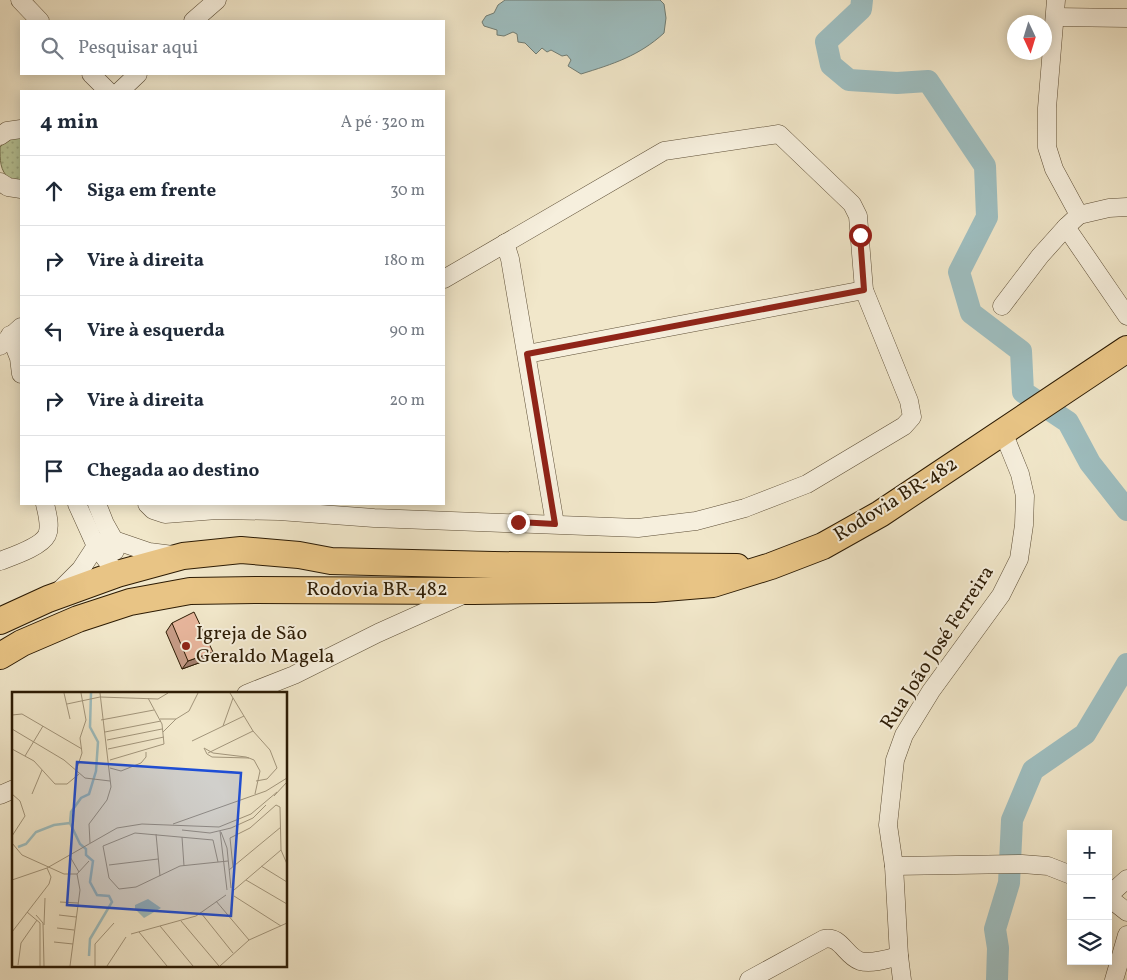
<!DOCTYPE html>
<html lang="pt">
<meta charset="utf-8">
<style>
:root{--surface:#fff;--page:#f6f6f7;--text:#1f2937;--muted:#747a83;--line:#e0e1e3}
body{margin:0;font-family:Vollkorn,serif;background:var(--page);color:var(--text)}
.controls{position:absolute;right:15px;bottom:15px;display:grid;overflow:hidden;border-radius:0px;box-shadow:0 2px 12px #0003}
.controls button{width:45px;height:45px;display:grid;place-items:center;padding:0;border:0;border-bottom:1px solid var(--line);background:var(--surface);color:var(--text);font:25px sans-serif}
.compass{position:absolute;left:1007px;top:15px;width:45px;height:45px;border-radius:50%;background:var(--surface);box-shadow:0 2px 12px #0003;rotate:176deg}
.stop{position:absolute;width:15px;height:15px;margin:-11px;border:4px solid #8f2418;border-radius:50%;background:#fff}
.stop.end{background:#8f2418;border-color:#fff;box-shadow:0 1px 5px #0008}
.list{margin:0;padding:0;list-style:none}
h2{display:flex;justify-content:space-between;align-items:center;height:65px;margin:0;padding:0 20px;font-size:21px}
h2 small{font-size:16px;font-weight:400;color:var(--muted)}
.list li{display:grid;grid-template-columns:32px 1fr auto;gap:15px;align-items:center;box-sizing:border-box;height:70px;padding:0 20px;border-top:1px solid var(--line)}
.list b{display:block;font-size:19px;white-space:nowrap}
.list em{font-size:16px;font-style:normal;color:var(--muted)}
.icon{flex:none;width:28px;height:28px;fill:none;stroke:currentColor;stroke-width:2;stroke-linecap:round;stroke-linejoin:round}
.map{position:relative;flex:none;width:1127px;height:980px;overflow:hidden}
.search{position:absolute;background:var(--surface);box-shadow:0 2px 12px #0003;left:20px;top:20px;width:425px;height:55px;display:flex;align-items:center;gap:12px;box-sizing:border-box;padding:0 18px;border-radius:0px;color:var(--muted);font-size:19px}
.panel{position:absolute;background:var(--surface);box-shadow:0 2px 12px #0003;left:20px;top:90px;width:425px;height:415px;border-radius:0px}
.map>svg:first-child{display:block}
.grass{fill:url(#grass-dots);stroke:#72704e}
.water{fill:#9ebec0;stroke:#707d75}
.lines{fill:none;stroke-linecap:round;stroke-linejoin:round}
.river{stroke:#9ebec0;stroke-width:22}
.minor-casing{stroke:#5d4e36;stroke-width:19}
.highway-casing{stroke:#2c1b04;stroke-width:28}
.minor{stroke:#f6efdd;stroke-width:18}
.highway{stroke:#e8c485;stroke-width:26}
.wall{fill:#c89d88;stroke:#2c1b04}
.shaded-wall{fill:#a3806f;stroke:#2c1b04}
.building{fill:#e9b79e;stroke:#2c1b04}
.route{stroke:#8f2418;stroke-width:6}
.poi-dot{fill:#8f2418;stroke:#f6efdd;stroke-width:2}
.labels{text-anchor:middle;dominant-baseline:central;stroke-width:4;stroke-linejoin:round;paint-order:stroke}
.street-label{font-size:20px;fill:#2c1b04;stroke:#f6efdd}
.poi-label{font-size:20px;fill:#2c1b04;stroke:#f6efdd;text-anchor:start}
.inset-river{fill:none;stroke:#9ebec0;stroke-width:2.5}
.inset-road{fill:none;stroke:#a2957b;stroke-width:1}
.view{fill:#1d4ed8;fill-opacity:0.15;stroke:#1d4ed8;stroke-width:2.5}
.inset-edge{fill:none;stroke:#2c1b04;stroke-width:2.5}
</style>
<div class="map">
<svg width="1127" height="980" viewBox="0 0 1127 980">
<defs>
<pattern id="grass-dots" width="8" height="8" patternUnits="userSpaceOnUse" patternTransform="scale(1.25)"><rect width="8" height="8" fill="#b9c597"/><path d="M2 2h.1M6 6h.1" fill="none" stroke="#9fa980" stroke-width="1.8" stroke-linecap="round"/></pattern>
</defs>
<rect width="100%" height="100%" fill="#f1e7ca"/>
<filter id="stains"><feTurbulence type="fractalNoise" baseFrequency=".004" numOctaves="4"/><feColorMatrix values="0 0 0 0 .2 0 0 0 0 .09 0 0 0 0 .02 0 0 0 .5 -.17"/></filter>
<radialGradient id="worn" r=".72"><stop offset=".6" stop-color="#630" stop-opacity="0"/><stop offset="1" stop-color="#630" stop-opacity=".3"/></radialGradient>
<path class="grass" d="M 21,136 L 21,182 C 16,182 14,180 9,178 C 0,171 0,160 0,147 L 10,138 Z"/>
<path class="water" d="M 505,0 L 660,0 L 664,4 L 666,18 L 664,33 C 639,56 613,64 581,74 L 568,66 L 571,60 L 567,55 L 562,56 L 551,50 L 547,52 L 542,48 L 536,54 L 525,43 L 518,42 L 517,34 L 513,32 L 504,36 L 497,35 L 497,30 L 484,26 L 482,22 L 486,16 L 494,13 L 498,5 Z"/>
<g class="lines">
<g class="river">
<path d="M 862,0 L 861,9 L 826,42 L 831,65 L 849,80 L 897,83 L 928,81 L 985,166 L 987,217 L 959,272 L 971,313 L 1021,351 L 1023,392 L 1068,422 L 1090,463 L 1127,510"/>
<path d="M 997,980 L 998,948 L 995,929 L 1009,883 L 1012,820 L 1033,770 L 1085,734 L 1127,664"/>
</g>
<g class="minor-casing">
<g id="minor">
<path d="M 20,0 L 40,21"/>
<path d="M 1056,0 L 1047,108 L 1047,147 L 1054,169 L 1079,215"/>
<path d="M 1055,17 L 1127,18"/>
<path d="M 193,21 L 217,0"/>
<path d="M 91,74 L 108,91"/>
<path d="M 120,91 L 138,74"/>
<path d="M 0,136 L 7,131 L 21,129"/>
<path d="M 0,182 L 8,187 L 21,189"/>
<path d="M 1066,227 L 1127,316"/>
<path d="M 505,243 L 510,259 L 555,524"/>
<path d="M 1002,306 L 1040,256 L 1066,227 L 1079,215 L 1109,208 L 1127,207"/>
<path d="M 10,335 L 19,358 L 21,374"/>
<path d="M 0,346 L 21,327"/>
<path d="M 527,354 L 864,290"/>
<path d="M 77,504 L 96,546 L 117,574"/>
<path d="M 97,504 L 105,524 L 114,540 L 115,551"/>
<path d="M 147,504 L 153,510 L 165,514 L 217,510 L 279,511 L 374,518 L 638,528 L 696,521 L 745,508 L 807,484 L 904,426 L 912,417 L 909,401 L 864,290 L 858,216 L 852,204 L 779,134 L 664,151 L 444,279"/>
<path d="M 0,561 C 13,556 41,547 47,535 C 51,526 47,513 45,504"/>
<path d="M 59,591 L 81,569 L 96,546 L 104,542 L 114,540 L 149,552 L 173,555"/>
<path d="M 246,694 L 294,675 L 378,633 L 465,594"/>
<path d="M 0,795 L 14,789"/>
<path d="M 894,866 L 1022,864 L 1048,866 L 1071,875"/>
<path d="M 1108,896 L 1127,879"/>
<path d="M 1108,897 L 1127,912"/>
<path d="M 749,980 L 824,939 C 841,935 845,956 860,961 C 872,964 888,959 899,956"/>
<path d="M 902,980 L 899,956 L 894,866 L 888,825 L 895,760 L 904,735 L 931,691 L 1001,595 L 1019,559 L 1024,525 L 1025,496 L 1020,474 L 1003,432"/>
<path d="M 1114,980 L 1127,935"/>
</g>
</g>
<g class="highway-casing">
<g id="highway">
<path d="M 0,621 L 48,599 L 117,574 L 183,556 L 241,550 L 299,555 L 331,561 L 493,565 L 737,567"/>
<path d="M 0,656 L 22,643 L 78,619 L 130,602 L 190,591 L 255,590 L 473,591 L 653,589 L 713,584 L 771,566 L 823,546 L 880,514 L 1127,349"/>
</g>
</g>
<use href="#minor" class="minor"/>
<use href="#highway" class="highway"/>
</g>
<path class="wall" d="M 172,623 L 207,660 L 182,669 L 166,632 Z"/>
<path class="shaded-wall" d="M 213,652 L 207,660 L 182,669 L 188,661 Z"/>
<path class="building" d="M 194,612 L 213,652 L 188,661 L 172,623 Z"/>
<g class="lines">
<path class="route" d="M 518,522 L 555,524 L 527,354 L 864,290 L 860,235"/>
</g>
<circle class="poi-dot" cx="186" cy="646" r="5"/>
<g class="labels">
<g class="street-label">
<text transform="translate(896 500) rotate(-32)">Rodovia BR-482</text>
<text x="377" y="590">Rodovia BR-482</text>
<text transform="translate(938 648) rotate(-57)">Rua João José Ferreira</text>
</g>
<g class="poi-label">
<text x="196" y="634">Igreja de São<tspan x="196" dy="23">Geraldo Magela</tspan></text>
</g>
</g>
<g transform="translate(12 692)">
<rect width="275" height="275" fill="#f1e7ca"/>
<path d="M 136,207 L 149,216 L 132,226 L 123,217 L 123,213 Z" fill="#9ebec0"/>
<path class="inset-river" d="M 6,155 L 14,152 L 24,140 L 42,133 L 58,131M 77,264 L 78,247 L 100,210 L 97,204 L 85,203 L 78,190 L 81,169 L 74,163 L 74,157 L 68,152 L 58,131 L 59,120 L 69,106 L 77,102 L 84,79 L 86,50 L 78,35 L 79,1"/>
<path class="inset-road" d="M 52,1 L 58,27M 218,1 L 241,39M 55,12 L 88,5 L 146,7 L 156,1M 0,23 L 10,22 L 70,57M 148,27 L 164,27 L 151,40M 164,27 L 177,19 L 186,1M 89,28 L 142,18M 211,34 L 221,6M 0,37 L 52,68 L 73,86 L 98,89M 93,40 L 149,29M 95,48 L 150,37M 180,49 L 232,24M 0,57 L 22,69 L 43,92 L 55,92 L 67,82M 96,57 L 152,45M 196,61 L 241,39 L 258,58 L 265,76 L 255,87 L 244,89M 13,64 L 31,34M 237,66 L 200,65 L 195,62 L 192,56 L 201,61 L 234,65 L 237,66 L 242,68 L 248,79 L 243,102M 98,68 L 152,52 L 150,32 L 136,6M 98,76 L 109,79 L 129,71 L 134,65 L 134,60M 64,79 L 70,61 L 68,46 L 74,28 L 69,1M 0,102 L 8,109 L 13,124 L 0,144M 20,102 L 30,78M 262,104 L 275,90M 161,132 L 254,99 L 275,86M 170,138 L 198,141 L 219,136 L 241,126 L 254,113M 208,139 L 215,198M 209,140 L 215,156 L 219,196M 144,142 L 148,184M 170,145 L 172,174M 0,151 L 10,163 L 52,182 L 65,182 L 77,169M 78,151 L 77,132 L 95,108 L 99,95 L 88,1M 57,163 L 67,180M 206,170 L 201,148 L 123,141 L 91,154 L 97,186 L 107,197 L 124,195 L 168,174 L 216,169M 97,173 L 146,167M 249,174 L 275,190M 221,175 L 218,146 L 238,136 L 264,113 L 268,115 L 269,158 L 275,172M 217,178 L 269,135M 0,188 L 35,176 L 105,136 L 130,132 L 207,135 L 239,122 L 265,100M 234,188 L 275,212M 222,198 L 269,158M 222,204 L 269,234M 204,209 L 237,248M 48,210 L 66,211M 15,220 L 28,231 L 28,274M 189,221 L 221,261M 24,223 L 31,231 L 32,274M 47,223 L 64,225M 169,229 L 207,274M 32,233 L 33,206M 148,234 L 181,274M 45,236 L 62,238M 0,240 L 37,192 L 39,185 L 35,176M 127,240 L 155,274M 119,242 L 184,224 L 214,203M 42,250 L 61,252M 6,273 L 9,251 L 25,228M 58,274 L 68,198 L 65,182M 83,274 L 83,252 L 102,231M 95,274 L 114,245M 208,274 L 237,248 L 275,231"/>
<path class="view" d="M 65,70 L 229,81 L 219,224 L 55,213 Z"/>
<rect width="275" height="275" class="inset-edge"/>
</g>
<rect width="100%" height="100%" filter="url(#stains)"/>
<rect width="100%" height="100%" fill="url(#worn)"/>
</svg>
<div class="controls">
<button>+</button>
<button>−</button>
<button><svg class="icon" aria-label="layers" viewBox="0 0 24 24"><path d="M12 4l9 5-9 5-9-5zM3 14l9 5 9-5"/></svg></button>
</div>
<svg class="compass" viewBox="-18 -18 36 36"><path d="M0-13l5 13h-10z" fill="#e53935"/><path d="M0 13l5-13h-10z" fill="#747a83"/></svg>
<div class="stop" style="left:860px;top:235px"></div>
<div class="stop end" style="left:518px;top:522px"></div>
<div class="search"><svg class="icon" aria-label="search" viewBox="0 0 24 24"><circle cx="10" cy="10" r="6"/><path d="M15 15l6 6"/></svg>Pesquisar aqui</div>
<section class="panel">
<h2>4 min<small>A pé · 320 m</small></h2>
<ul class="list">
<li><svg class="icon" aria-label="ahead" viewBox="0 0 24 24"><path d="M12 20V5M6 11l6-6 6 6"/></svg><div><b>Siga em frente</b></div><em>30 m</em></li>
<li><svg class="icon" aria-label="right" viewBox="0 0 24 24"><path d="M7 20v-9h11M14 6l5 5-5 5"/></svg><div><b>Vire à direita</b></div><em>180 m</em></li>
<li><svg class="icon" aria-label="left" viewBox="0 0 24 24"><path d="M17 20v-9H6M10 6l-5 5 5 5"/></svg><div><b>Vire à esquerda</b></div><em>90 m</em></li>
<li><svg class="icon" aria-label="right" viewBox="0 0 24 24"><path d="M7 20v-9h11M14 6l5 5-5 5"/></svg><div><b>Vire à direita</b></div><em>20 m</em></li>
<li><svg class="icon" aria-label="arrive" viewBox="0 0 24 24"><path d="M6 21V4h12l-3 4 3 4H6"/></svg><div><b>Chegada ao destino</b></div></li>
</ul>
</section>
</div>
